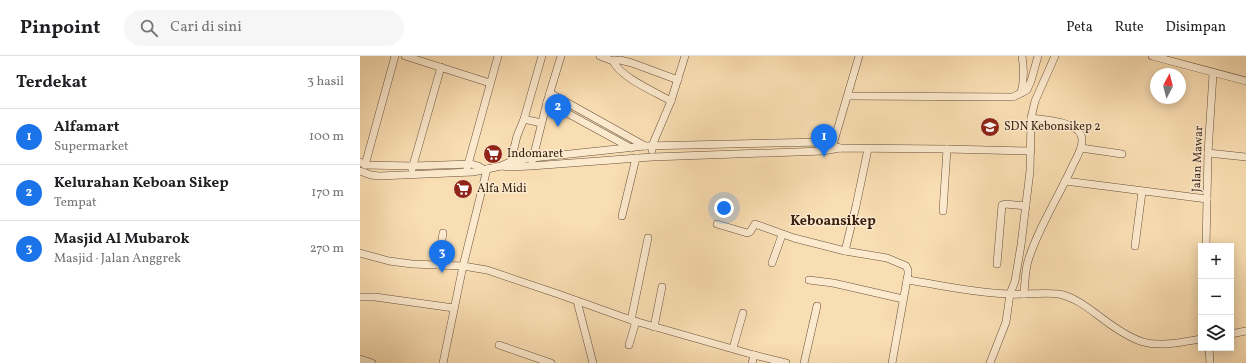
<!DOCTYPE html>
<html lang="id">
<meta charset="utf-8">
<style>
:root{--surface:#fff;--page:#f6f6f6;--text:#202124;--muted:#757577;--line:#e0e0e0;--accent:#1a73e8}
body{margin:0;font-family:Vollkorn,serif;background:var(--page);color:var(--text)}
.controls{position:absolute;right:12px;bottom:12px;display:grid;overflow:hidden;border-radius:0px;box-shadow:0 2px 10px #0003}
.controls button{width:36px;height:36px;display:grid;place-items:center;padding:0;border:0;border-bottom:1px solid var(--line);background:var(--surface);color:var(--text);font:20px sans-serif}
.compass{position:absolute;left:790px;top:12px;width:36px;height:36px;border-radius:50%;background:var(--surface);box-shadow:0 2px 10px #0003;rotate:7deg}
.you{position:absolute;left:364px;top:152px;width:14px;height:14px;margin:-10px;border:3px solid #fff;border-radius:50%;background:#1a73e8;box-shadow:0 0 0 6px #1a73e833}
.badge{display:grid;place-items:center;width:26px;height:26px;border-radius:50%;background:var(--accent);color:#fff;font-size:13px;font-weight:700}
.pin{position:absolute;translate:-50% -33px;filter:drop-shadow(0 1px 2px #0008)}
.pin::after{content:'';position:absolute;top:21px;width:14px;height:12px;background:inherit;clip-path:polygon(0 0,100% 0,50% 100%)}
.list{margin:0;padding:0;list-style:none}
h2{display:flex;justify-content:space-between;align-items:center;height:52px;margin:0;padding:0 16px;font-size:17px}
h2 small{font-size:13px;font-weight:400;color:var(--muted)}
.list li{display:grid;grid-template-columns:26px 1fr auto;gap:12px;align-items:center;box-sizing:border-box;height:56px;padding:0 16px;border-top:1px solid var(--line)}
.list b{display:block;font-size:15px;white-space:nowrap}
.list p{margin:0;font-size:13px;white-space:nowrap;color:var(--muted)}
.list em{font-size:13px;font-style:normal;color:var(--muted)}
.icon{flex:none;width:22px;height:22px;fill:none;stroke:currentColor;stroke-width:2;stroke-linecap:round;stroke-linejoin:round}
.map{position:relative;flex:none;width:886px;height:307px;overflow:hidden}
header{display:flex;align-items:center;gap:24px;box-sizing:border-box;height:56px;padding:0 20px;background:var(--surface);border-bottom:1px solid var(--line)}
header strong{font-size:19px}
nav{display:flex;gap:22px;margin-inline-start:auto;font-size:14px}
.search{width:280px;height:36px;background:var(--page);display:flex;align-items:center;gap:10px;box-sizing:border-box;padding:0 14px;border-radius:22px;color:var(--muted);font-size:15px}
main{display:flex}
aside{flex:1;background:var(--surface)}
.map>svg:first-child{display:block}
.lines{fill:none;stroke-linecap:round;stroke-linejoin:round}
.minor-casing{stroke:#684f3a;stroke-width:8}
.minor{stroke:#fceace;stroke-width:7}
.labels{text-anchor:middle;dominant-baseline:central;stroke-width:3;stroke-linejoin:round;paint-order:stroke}
.poi-label{font-size:12px;fill:#371f12;stroke:#fceace;text-anchor:start}
.street-label{font-size:12px;fill:#371f12;stroke:#fceace}
.quarter-label{font-size:14px;font-weight:bold;fill:#371f12;stroke:#fceace}
</style>
<header>
<strong>Pinpoint</strong>
<div class="search"><svg class="icon" aria-label="search" viewBox="0 0 24 24"><circle cx="10" cy="10" r="6"/><path d="M15 15l6 6"/></svg>Cari di sini</div>
<nav><a>Peta</a><a>Rute</a><a>Disimpan</a></nav>
</header>
<main>
<aside>
<h2>Terdekat<small>3 hasil</small></h2>
<ul class="list">
<li><span class="badge">1</span><div><b>Alfamart</b><p>Supermarket</p></div><em>100 m</em></li>
<li><span class="badge">2</span><div><b>Kelurahan Keboan Sikep</b><p>Tempat</p></div><em>170 m</em></li>
<li><span class="badge">3</span><div><b>Masjid Al Mubarok</b><p>Masjid · Jalan Anggrek</p></div><em>270 m</em></li>
</ul>
</aside>
<div class="map">
<svg width="886" height="307" viewBox="0 0 886 307">
<rect width="100%" height="100%" fill="#fadeb3"/>
<filter id="stains"><feTurbulence type="fractalNoise" baseFrequency=".005" numOctaves="4"/><feColorMatrix values="0 0 0 0 .2 0 0 0 0 .09 0 0 0 0 .02 0 0 0 .5 -.17"/></filter>
<radialGradient id="worn" r=".72"><stop offset=".6" stop-color="#630" stop-opacity="0"/><stop offset="1" stop-color="#630" stop-opacity=".3"/></radialGradient>
<g class="lines">
<g class="minor-casing">
<g id="minor">
<path d="M 45,0 L 130,27"/>
<path d="M 240,0 L 253,5 L 260,4 L 272,7 L 318,24"/>
<path d="M 792,0 L 886,25"/>
<path d="M 253,5 C 260,21 295,36 311,45"/>
<path d="M 190,37 L 285,90"/>
<path d="M 661,37 C 664,25 664,12 662,0"/>
<path d="M 488,40 L 653,41 L 667,34 L 671,25 L 678,0"/>
<path d="M 187,46 L 271,92"/>
<path d="M 164,63 L 181,67"/>
<path d="M 472,92 L 499,0"/>
<path d="M 721,92 L 762,98"/>
<path d="M 292,94 L 292,90 L 311,45 L 325,0"/>
<path d="M 848,97 L 886,101"/>
<path d="M 0,106 L 5,109 L 53,110 L 111,108 L 118,110 L 123,113"/>
<path d="M 172,106 L 187,46 L 201,0"/>
<path d="M 5,109 L 35,0"/>
<path d="M 150,109 L 157,80 L 164,63 L 182,0"/>
<path d="M 142,110 L 150,111 L 171,110 L 292,101 L 463,95 L 480,92 L 587,93 L 671,95"/>
<path d="M 107,112 L 138,0"/>
<path d="M 52,113 L 81,11"/>
<path d="M 0,115 L 11,119 L 19,120 L 113,116 L 141,110 L 150,106 L 172,102 L 285,90 L 463,86 L 480,92"/>
<path d="M 705,125 L 847,143"/>
<path d="M 583,155 L 587,93"/>
<path d="M 262,160 L 276,102"/>
<path d="M 357,168 L 387,177 L 390,176 L 395,168 L 434,182 L 485,195 L 527,202 L 546,210 L 548,214 L 548,218 L 532,307"/>
<path d="M 775,190 L 782,136"/>
<path d="M 846,190 L 848,97 L 853,18"/>
<path d="M 485,195 L 496,150 L 508,93"/>
<path d="M 0,197 L 29,205 L 52,208 L 103,210 L 127,214 L 198,238 L 271,264 L 394,299 L 426,307"/>
<path d="M 412,207 L 422,179"/>
<path d="M 637,208 L 642,149 L 645,148 L 666,150"/>
<path d="M 78,209 L 83,177"/>
<path d="M 449,224 L 473,227 L 543,243"/>
<path d="M 547,224 C 581,229 615,237 650,238 C 666,239 682,236 699,238 C 714,241 727,251 739,260 C 752,270 767,281 783,286 C 801,291 823,286 841,283"/>
<path d="M 664,238 C 665,227 665,215 668,205 C 678,172 698,142 712,111 C 716,102 725,89 721,79 C 715,65 684,64 671,62"/>
<path d="M 0,241 L 15,241 L 94,252"/>
<path d="M 217,245 L 233,307"/>
<path d="M 271,264 L 288,182"/>
<path d="M 294,271 L 302,231"/>
<path d="M 871,278 L 886,275"/>
<path d="M 139,289 L 191,307"/>
<path d="M 269,289 L 276,265"/>
<path d="M 373,292 L 383,257"/>
<path d="M 849,292 L 850,307"/>
<path d="M 0,303 L 12,307"/>
<path d="M 83,307 L 103,210 L 127,113"/>
<path d="M 392,307 L 394,299"/>
<path d="M 444,307 L 457,250"/>
<path d="M 630,307 L 646,266 L 650,238 L 655,225 L 661,189 L 670,115 L 671,62 L 675,45 L 695,0"/>
</g>
</g>
<use href="#minor" class="minor"/>
</g>
<defs>
<g id="school-disc" transform="scale(1)"><circle r="9.5" fill="#8f2418" stroke="#fceace"/><path d="M0-5L7-2L0 1L-7-2ZM-4 1L0 2.5L4 1V4Q0 6-4 4Z" fill="#fff"/></g>
<g id="supermarket-disc" transform="scale(1)"><circle r="9.5" fill="#8f2418" stroke="#fceace"/><path d="M-6-5.5h2.5l.6 2H6L4.5 2H-2.5L-4.4-4H-6ZM-1.5 3.2a1.3 1.3 0 1 0 .1 0ZM3 3.2a1.3 1.3 0 1 0 .1 0Z" fill="#fff"/></g>
</defs>
<g fill-rule="evenodd">
<use href="#school-disc" x="630" y="71"/>
<use href="#supermarket-disc" x="133" y="98"/>
<use href="#supermarket-disc" x="103" y="133"/>
</g>
<g class="labels">
<g class="poi-label">
<text x="644" y="71">SDN Kebonsikep 2</text>
<text x="147" y="98">Indomaret</text>
<text x="117" y="133">Alfa Midi</text>
</g>
<g class="street-label">
<text transform="translate(838 103) rotate(-88)">Jalan Mawar</text>
</g>
<g class="quarter-label">
<text x="473" y="165">Keboansikep</text>
</g>
</g>
<rect width="100%" height="100%" filter="url(#stains)"/>
<rect width="100%" height="100%" fill="url(#worn)"/>
</svg>
<div class="controls">
<button>+</button>
<button>−</button>
<button><svg class="icon" aria-label="layers" viewBox="0 0 24 24"><path d="M12 4l9 5-9 5-9-5zM3 14l9 5 9-5"/></svg></button>
</div>
<svg class="compass" viewBox="-18 -18 36 36"><path d="M0-13l5 13h-10z" fill="#e53935"/><path d="M0 13l5-13h-10z" fill="#757577"/></svg>
<div class="you"></div>
<div class="pin badge" style="left:464px;top:101px">1</div>
<div class="pin badge" style="left:198px;top:71px">2</div>
<div class="pin badge" style="left:82px;top:217px">3</div>
</div>
</main>
